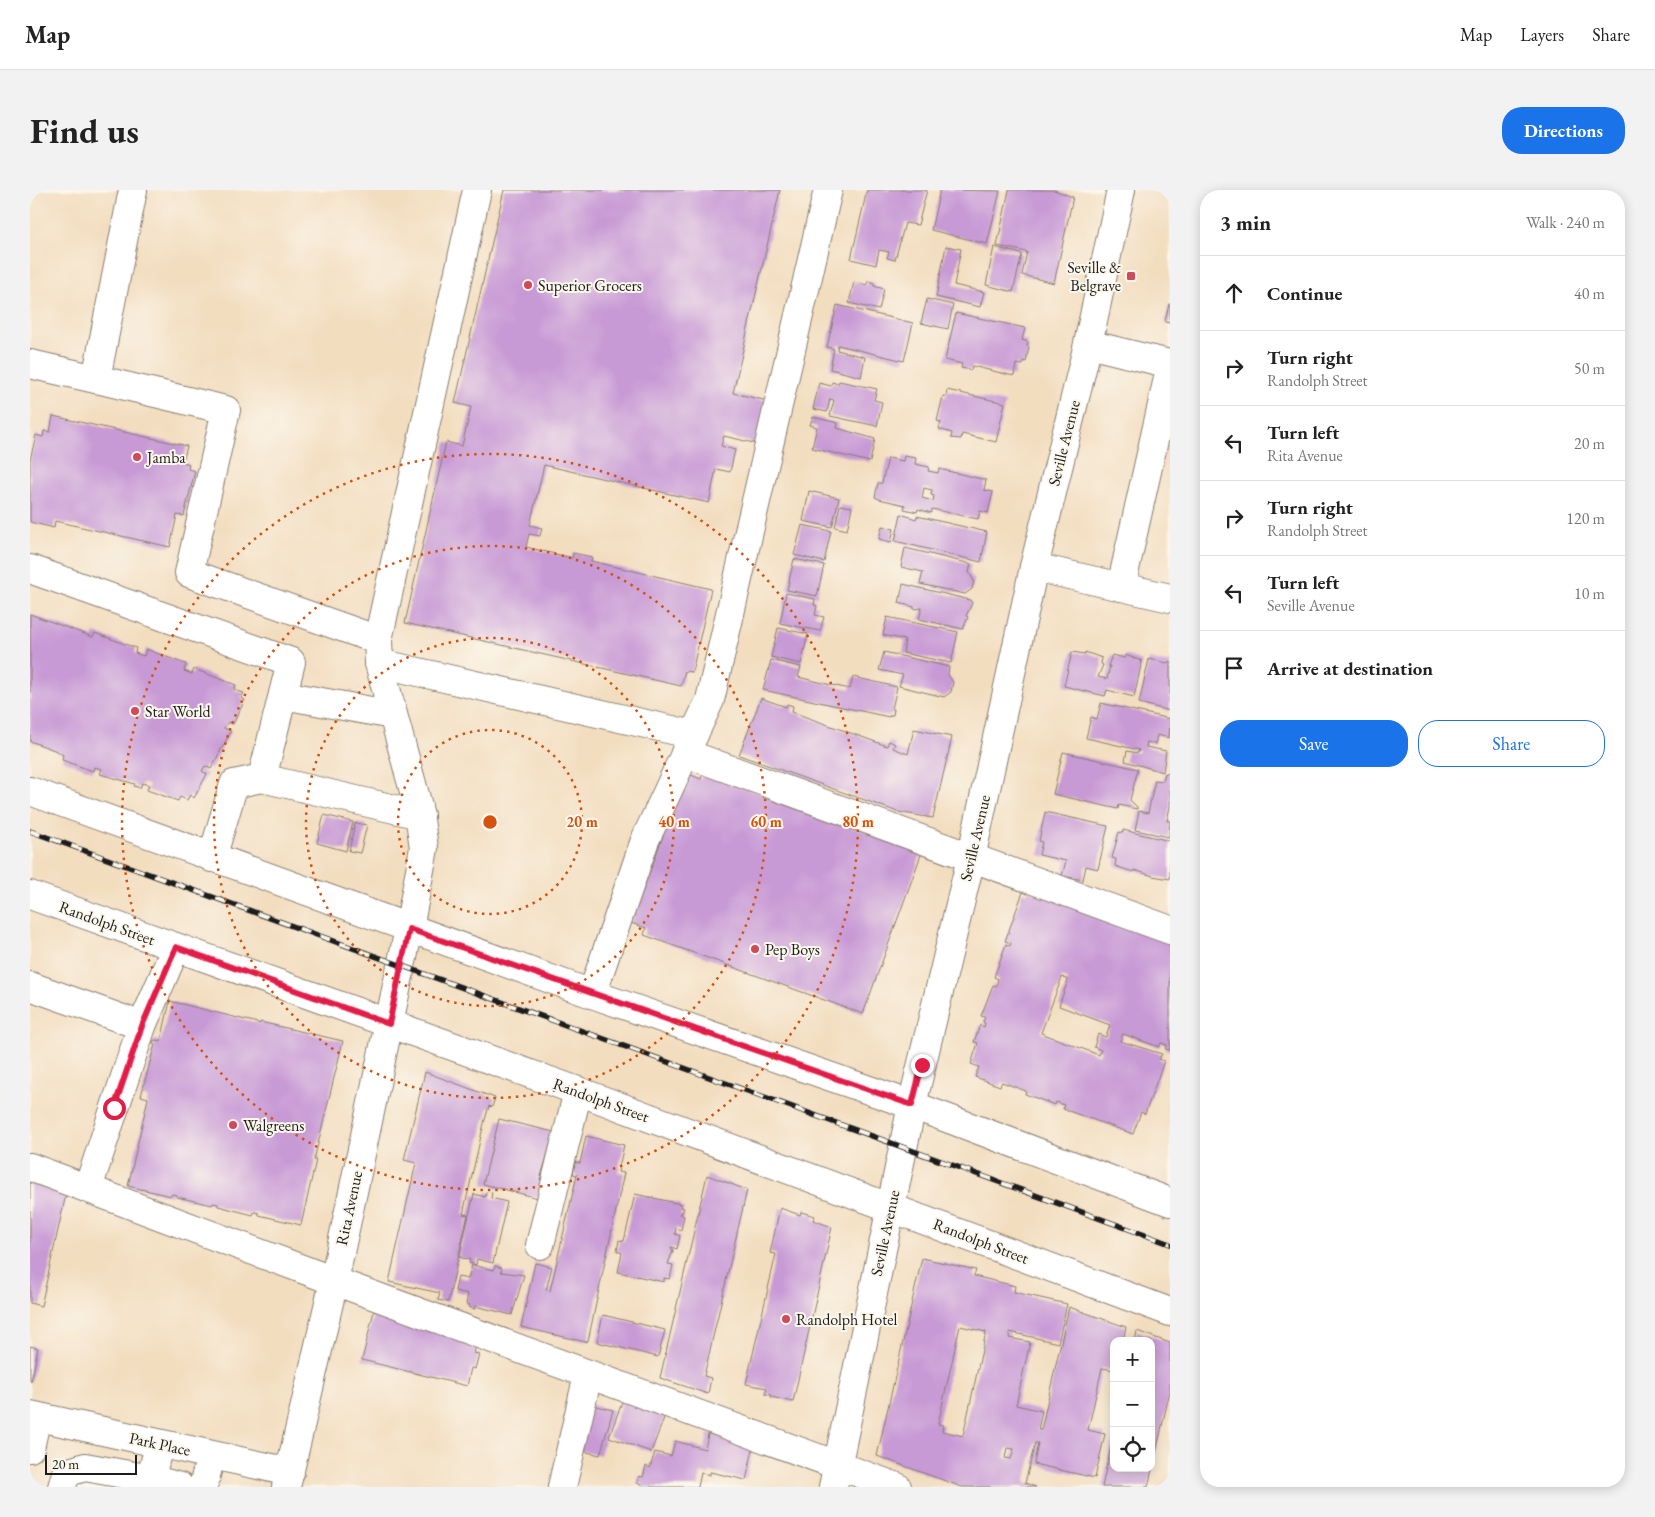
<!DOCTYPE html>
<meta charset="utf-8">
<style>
:root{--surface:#fff;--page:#f2f2f2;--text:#222;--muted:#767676;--line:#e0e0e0;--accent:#1a73e8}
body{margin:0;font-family:"EB Garamond",serif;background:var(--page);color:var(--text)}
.controls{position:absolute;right:15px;bottom:15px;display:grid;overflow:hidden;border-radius:10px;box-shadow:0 2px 12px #0003}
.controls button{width:45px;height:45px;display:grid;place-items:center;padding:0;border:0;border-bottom:1px solid var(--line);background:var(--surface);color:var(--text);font:25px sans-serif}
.scale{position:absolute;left:15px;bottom:12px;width:92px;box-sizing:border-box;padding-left:5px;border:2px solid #1c1c1c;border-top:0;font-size:14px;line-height:18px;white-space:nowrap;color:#1c1c1c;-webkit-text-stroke:4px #fbf7ec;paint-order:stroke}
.stop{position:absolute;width:15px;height:15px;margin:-11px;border:4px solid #e11d48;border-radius:50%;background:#fff}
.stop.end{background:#e11d48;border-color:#fff;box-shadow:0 1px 5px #0008}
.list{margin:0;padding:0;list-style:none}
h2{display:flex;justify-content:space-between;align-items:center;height:65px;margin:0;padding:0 20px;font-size:21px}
h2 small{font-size:16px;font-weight:400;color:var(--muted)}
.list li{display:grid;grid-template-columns:32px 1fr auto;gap:15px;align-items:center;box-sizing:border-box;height:75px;padding:0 20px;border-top:1px solid var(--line)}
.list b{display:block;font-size:19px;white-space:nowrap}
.list p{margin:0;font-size:16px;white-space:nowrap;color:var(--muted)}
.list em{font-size:16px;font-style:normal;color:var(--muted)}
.actions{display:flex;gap:10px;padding:15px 20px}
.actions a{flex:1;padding:11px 0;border:1px solid var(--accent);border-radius:20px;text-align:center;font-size:18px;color:var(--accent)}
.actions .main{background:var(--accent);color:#fff}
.icon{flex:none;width:28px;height:28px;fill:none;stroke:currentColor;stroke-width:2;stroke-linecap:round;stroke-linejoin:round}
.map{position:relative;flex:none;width:1140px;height:1297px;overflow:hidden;border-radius:20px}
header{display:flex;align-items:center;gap:30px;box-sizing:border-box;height:70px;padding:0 25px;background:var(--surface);border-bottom:1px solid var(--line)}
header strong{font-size:24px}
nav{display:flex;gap:28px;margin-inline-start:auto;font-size:18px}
.intro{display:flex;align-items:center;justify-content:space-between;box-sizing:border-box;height:120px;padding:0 30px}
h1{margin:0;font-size:35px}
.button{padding:12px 22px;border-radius:20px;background:var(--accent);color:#fff;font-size:18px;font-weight:700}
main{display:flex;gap:30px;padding:0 30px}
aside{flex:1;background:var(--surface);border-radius:20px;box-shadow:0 2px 12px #0003}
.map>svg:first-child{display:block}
.building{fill:#c799d5;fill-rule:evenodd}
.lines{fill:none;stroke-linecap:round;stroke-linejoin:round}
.minor-casing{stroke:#887c6e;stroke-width:30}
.minor{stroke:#fff;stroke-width:28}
.rail-casing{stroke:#1c1c1c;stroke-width:5.5}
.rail{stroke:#fbf7ec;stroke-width:4;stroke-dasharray:11;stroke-linecap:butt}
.route{stroke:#e11d48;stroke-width:6}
.ring{fill:none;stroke:#d4530e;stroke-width:2.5;stroke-dasharray:2.5 5}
.poi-dot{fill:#d1495b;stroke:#fbf7ec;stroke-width:2}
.labels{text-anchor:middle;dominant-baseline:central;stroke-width:4;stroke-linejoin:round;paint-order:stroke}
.poi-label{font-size:16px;fill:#1c1c1c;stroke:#fbf7ec;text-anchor:start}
.street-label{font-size:16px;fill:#1c1c1c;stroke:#fbf7ec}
.centre{fill:#d4530e;stroke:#fbf7ec;stroke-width:2.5}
.ring-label{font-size:15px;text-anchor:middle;font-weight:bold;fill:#d4530e;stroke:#fbf7ec;stroke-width:4;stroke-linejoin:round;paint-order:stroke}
</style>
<header>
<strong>Map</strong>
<nav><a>Map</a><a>Layers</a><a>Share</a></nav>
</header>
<div class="intro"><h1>Find us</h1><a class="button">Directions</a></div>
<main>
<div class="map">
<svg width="1140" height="1297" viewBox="0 0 1140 1297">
<rect width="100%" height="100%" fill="#fbf7ec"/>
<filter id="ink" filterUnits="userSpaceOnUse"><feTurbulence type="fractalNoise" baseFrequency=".02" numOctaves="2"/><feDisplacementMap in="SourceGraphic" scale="10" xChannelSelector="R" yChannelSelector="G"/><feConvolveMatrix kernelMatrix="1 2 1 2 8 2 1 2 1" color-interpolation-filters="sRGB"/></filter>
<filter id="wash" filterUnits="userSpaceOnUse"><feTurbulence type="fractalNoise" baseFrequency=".0096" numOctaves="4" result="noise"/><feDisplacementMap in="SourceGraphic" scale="20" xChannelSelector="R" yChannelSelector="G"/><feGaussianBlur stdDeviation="1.12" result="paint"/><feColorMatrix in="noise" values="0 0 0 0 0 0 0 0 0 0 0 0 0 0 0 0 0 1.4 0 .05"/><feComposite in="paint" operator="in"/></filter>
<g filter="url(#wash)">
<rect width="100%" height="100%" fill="#f3ddbf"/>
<g id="blocks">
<g class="building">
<path d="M 474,0 L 750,0 L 703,203 L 738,211 L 728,254 L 694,246 L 691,256 L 705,260 L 700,282 L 686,279 L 679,313 L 514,275 L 500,335 L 512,338 L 510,346 L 499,344 L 496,357 L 542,368 L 543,363 L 562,367 L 561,371 L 681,399 L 662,482 L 655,481 L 651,496 L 375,433 L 416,252 L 432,256 L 441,217 L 425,213 Z"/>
<path d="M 837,0 L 897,0 L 888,35 L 875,33 L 865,70 L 857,68 L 859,62 L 849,60 L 846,75 L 821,69 Z"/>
<path d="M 910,0 L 970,1 L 957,54 L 901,40 Z"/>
<path d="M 979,0 L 1024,0 L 1043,7 L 1024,93 L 992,85 L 997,62 L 967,56 Z"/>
<path d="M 916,56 L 931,59 L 924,95 L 954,102 L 950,117 L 906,107 Z"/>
<path d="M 964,57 L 992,64 L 983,102 L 956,95 Z"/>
<path d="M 838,91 L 844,93 L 844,96 L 854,99 L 849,120 L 819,113 L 824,92 L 837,95 Z"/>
<path d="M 897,109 L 923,115 L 918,139 L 891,133 Z"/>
<path d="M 1139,114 L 1140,114 L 1140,133 L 1135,132 Z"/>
<path d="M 807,115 L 883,133 L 874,171 L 808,155 L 807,160 L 835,167 L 831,187 L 800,179 L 804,159 L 797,157 Z"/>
<path d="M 926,123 L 995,138 L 992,150 L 998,152 L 997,156 L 999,157 L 996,172 L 993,171 L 993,175 L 986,174 L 984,186 L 942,176 L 941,180 L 931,178 L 932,174 L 915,170 Z"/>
<path d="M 809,191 L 847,199 L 844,210 L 852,212 L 847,236 L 800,226 L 804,210 L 800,209 L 797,222 L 783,219 L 789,193 L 801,196 L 802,192 L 808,194 Z"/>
<path d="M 917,200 L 975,213 L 966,252 L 932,244 L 931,249 L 921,248 L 922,243 L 909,239 L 911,232 L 907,231 L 913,206 L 916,207 Z"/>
<path d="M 23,226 L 157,256 L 153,272 L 159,274 L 158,279 L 165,281 L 154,326 L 147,325 L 140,357 L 25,331 L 24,338 L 0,332 L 0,270 L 6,245 L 13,247 L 14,241 L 20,242 Z"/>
<path d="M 783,227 L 808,233 L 807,238 L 845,249 L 840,272 L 782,258 L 787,237 L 780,235 Z"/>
<path d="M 874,266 L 886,268 L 885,274 L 899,277 L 898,281 L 908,283 L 909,279 L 956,290 L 954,300 L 963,302 L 958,323 L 950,321 L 948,329 L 902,319 L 901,323 L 888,319 L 887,322 L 874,319 L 875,315 L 849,309 L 845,307 L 848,293 L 852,293 L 858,268 L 873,271 ZM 894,298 L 902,300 L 901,305 L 904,306 L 903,311 L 892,308 Z"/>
<path d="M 779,301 L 809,308 L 802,337 L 773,331 Z"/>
<path d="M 810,315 L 822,317 L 817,340 L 805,337 Z"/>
<path d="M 871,324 L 886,329 L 887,326 L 957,342 L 951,372 L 865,351 Z"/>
<path d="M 772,335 L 801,341 L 794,372 L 764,365 Z"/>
<path d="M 852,336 L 864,339 L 861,352 L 849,349 Z"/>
<path d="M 875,358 L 941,374 L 939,382 L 944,391 L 942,399 L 935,404 L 890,394 L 893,382 L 871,377 Z"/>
<path d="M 764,369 L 794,375 L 787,406 L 757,400 Z"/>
<path d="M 873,394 L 940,410 L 942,413 L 936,426 L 938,427 L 933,439 L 889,429 L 892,418 L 884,419 L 884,417 L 869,413 Z"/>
<path d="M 756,403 L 785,409 L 784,415 L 787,416 L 785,425 L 794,427 L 790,441 L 750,433 Z"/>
<path d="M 0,424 L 63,447 L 65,443 L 106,458 L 105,463 L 114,466 L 116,459 L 150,472 L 156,474 L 154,481 L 162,484 L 164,479 L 206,495 L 204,500 L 214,503 L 211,508 L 215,510 L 203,534 L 198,532 L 194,538 L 201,541 L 181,579 L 175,576 L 172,581 L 177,584 L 164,608 L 160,605 L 157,610 L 150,607 L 148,611 L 117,600 L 119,595 L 112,593 L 110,598 L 104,596 L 105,594 L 70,584 L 72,579 L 64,577 L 63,581 L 32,570 L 33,565 L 27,561 L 0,551 Z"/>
<path d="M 857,427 L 928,442 L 921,473 L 873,463 L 875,450 L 853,445 Z"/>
<path d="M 748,438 L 778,444 L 771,474 L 741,467 Z"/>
<path d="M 854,462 L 919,477 L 918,485 L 923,492 L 921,502 L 914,507 L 869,496 L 873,485 L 849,480 Z"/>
<path d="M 1042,462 L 1055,464 L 1055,462 L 1072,468 L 1071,474 L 1073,475 L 1068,487 L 1077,489 L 1080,476 L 1078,476 L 1082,465 L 1095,468 L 1095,465 L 1112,471 L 1104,507 L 1077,500 L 1075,506 L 1034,496 Z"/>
<path d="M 1119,469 L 1137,473 L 1140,471 L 1140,521 L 1109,513 Z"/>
<path d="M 741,470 L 771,477 L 768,487 L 797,494 L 820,499 L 823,487 L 867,497 L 862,519 L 864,519 L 863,525 L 860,525 L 859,527 L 733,500 Z"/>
<path d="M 731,508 L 756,517 L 757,514 L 763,516 L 762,522 L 857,556 L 859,551 L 865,554 L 863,558 L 878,564 L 884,539 L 922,547 L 903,628 L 868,622 L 709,565 Z"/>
<path d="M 1071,513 L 1140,529 L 1139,548 L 1127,545 L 1125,554 L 1117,552 L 1116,557 L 1136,561 L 1133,582 L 1095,571 L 1097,561 L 1108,563 L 1109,560 L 1056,548 L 1061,527 L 1067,529 Z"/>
<path d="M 1033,562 L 1108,579 L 1100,610 L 1107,617 L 1107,619 L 1089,615 L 1088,619 L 1023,604 Z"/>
<path d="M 656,583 L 671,589 L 673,583 L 892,662 L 833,824 L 614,745 L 616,738 L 601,733 Z"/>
<path d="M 1135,583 L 1140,584 L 1140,617 L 1137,631 L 1140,631 L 1139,647 L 1105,640 L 1109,621 L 1118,623 L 1125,590 L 1133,591 Z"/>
<path d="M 1015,622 L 1078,636 L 1068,679 L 1056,676 L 1053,690 L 1032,686 L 1036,671 L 1009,665 L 1012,652 L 1009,651 Z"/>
<path d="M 294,625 L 323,632 L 316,661 L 287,653 Z"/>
<path d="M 325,633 L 337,635 L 330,663 L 319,661 Z"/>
<path d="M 1093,640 L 1140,651 L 1140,689 L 1123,686 L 1104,680 L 1104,682 L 1097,680 L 1085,676 L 1086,669 L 1082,668 L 1089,642 L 1093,643 Z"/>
<path d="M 999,700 L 1140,751 L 1140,860 L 1135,859 L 1137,855 L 1131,853 L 1129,857 L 1093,844 L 1090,851 L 1132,864 L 1129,869 L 1134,871 L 1115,924 L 1111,922 L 1103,944 L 1033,919 L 1034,915 L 1026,912 L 1025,915 L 995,904 L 996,901 L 972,892 L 970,896 L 945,887 L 949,877 L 941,874 L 948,853 L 944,852 L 950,835 L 954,837 L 955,833 L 953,832 L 955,827 L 951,826 L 963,795 L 966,796 L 968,789 L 964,787 L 976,754 L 980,756 L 981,753 L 975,751 L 993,702 L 997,704 ZM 1032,787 L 1038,790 L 1029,816 L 1080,835 L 1076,847 L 1068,844 L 1064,857 L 1071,860 L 1069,865 L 1011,843 Z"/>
<path d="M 140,811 L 224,832 L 230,834 L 230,832 L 313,851 L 284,970 L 286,970 L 271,1035 L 229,1025 L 229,1023 L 224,1022 L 223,1025 L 188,1016 L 188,1014 L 183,1013 L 182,1015 L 147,1007 L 147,1005 L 142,1004 L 141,1006 L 98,996 L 118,908 L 111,906 L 125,854 L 123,854 L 124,850 L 131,851 Z"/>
<path d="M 395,882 L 465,908 L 462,917 L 459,916 L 454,933 L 433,1024 L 438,1025 L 418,1112 L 408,1110 L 410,1103 L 359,1092 L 386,973 L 374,970 Z"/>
<path d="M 469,929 L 524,942 L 510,990 L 512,990 L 508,1008 L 453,994 Z"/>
<path d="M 556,946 L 594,955 L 588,982 L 594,983 L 558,1151 L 556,1152 L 491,1137 L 505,1073 L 522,1077 L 516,1100 L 520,1101 L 547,985 L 543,984 L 545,972 L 550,973 Z"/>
<path d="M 677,985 L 717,1000 L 674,1186 L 681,1188 L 678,1204 L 630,1188 Z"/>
<path d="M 0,987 L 37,1000 L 11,1116 L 0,1113 Z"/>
<path d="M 456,1002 L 462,1003 L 461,1008 L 477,1012 L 463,1073 L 447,1069 L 446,1075 L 439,1073 L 440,1070 L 429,1067 L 444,1004 L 455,1007 Z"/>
<path d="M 605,1004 L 651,1014 L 651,1017 L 654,1018 L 652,1023 L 649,1024 L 654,1026 L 651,1040 L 646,1038 L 645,1044 L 650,1046 L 647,1059 L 641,1057 L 643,1061 L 638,1074 L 643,1075 L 640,1089 L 634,1088 L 634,1092 L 588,1082 L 592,1063 L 587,1061 L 589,1050 L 594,1051 Z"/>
<path d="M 750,1018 L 770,1025 L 771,1022 L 785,1026 L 783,1030 L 802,1037 L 763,1212 L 741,1207 L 742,1205 L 735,1204 L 737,1198 L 716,1194 L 746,1064 L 740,1063 Z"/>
<path d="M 892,1068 L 946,1080 L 944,1086 L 985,1096 L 984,1102 L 1037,1114 L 1028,1153 L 980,1142 L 979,1148 L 1000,1152 L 986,1215 L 1012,1221 L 1008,1240 L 1011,1240 L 1039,1117 L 1096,1137 L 1093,1151 L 1084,1151 L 1084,1180 L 1072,1178 L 1058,1240 L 1075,1244 L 1065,1288 L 1004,1274 L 1008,1253 L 1005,1253 L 995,1293 L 1006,1297 L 932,1297 L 847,1266 ZM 930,1136 L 956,1142 L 933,1246 L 912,1241 L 913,1235 L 908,1234 ZM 977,1258 L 984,1259 L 981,1269 L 975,1268 Z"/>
<path d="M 442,1075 L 464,1080 L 465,1076 L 472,1078 L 471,1082 L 494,1085 L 482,1125 L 445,1116 L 445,1119 L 439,1117 L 440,1115 L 436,1114 L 438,1104 L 425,1101 L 428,1087 L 438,1089 Z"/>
<path d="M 344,1121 L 448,1146 L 444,1163 L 449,1164 L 445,1179 L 441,1178 L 437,1196 L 332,1170 Z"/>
<path d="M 573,1125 L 635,1140 L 628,1167 L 567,1152 Z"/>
<path d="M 1107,1141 L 1140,1153 L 1140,1201 L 1118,1297 L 1072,1297 L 1083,1247 L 1084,1278 L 1121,1278 L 1121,1151 L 1105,1151 Z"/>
<path d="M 0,1156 L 8,1158 L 1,1192 L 0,1191 Z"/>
<path d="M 597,1199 L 639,1215 L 621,1262 L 579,1247 Z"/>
<path d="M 559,1214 L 583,1220 L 570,1265 L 548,1260 Z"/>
<path d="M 678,1244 L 724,1255 L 716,1290 L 680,1282 L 680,1285 L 671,1283 L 668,1297 L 611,1297 L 612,1294 L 607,1293 L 609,1286 L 613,1287 L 616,1276 L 620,1278 L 625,1262 L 641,1266 L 645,1251 L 675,1259 Z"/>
</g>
</g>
</g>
<g filter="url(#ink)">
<use href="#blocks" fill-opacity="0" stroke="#887c6e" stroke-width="1"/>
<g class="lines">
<g class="minor-casing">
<g id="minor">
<path d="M 103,0 L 66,189 L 196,220 L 159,383 L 348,450"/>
<path d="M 1058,154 L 1140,174"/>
<path d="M 0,174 L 66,189"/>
<path d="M 1004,377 L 1140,408"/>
<path d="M 0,379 L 261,472 L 232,588 L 204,594 L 182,668"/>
<path d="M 1091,397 L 1140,179"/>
<path d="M 349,473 L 664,545"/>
<path d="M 253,505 L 363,525"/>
<path d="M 655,563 L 1140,740"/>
<path d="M 232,588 L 390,625"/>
<path d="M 0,601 L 562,804 L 882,915 L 1140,1012"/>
<path d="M 0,705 L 548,901 L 1140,1122"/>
<path d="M 0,796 L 112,836 L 146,757"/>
<path d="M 562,804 L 615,650 L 680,510 L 798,0"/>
<path d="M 0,977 L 304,1091 L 867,1297"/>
<path d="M 58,998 L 112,836"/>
<path d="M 510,1055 L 548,901"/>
<path d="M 0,1225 L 260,1282"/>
<path d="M 0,1258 L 7,1227"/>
<path d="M 121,1289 L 150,1297"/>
<path d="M 32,1297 L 36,1283 L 55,1277 L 121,1289 L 129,1254"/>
<path d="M 173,1297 L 181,1265"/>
<path d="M 256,1297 L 304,1091 L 379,739 L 394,658 L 388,616 L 349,473 L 348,450 L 447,0"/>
<path d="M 532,1297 L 558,1185"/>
<path d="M 803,1297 L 882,915 L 941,668 L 1004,377 L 1058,154 L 1091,0"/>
</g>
</g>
<use href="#minor" class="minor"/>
<g class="rail-casing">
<path id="rail" d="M 0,641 L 1140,1054"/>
</g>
<use href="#rail" class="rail"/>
</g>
</g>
<g class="lines" filter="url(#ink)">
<path class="route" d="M 84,918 L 112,836 L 146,757 L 359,834 L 379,739 L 882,915 L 892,875"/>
</g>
<g class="ring">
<circle cx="460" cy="632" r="92"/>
<circle cx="460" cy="632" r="184"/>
<circle cx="460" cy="632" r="276"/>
<circle cx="460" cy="632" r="368"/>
</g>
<g class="poi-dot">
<rect x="1096" y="81" width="10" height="10" rx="2.5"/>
<circle cx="498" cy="95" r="5"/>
<circle cx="107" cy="267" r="5"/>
<circle cx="105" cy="521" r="5"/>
<circle cx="725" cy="759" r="5"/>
<circle cx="203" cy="935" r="5"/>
<circle cx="756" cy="1129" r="5"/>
</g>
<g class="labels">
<g class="poi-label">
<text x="1091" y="77" text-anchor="end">Seville &amp;<tspan x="1091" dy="18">Belgrave</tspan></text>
<text x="508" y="95">Superior Grocers</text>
<text x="117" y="267">Jamba</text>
<text x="115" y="521">Star World</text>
<text x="735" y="759">Pep Boys</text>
<text x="213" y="935">Walgreens</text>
<text x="766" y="1129">Randolph Hotel</text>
</g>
<g class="street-label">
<text transform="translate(1034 253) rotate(-76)">Seville Avenue</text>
<text transform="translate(945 648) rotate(-77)">Seville Avenue</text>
<text transform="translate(77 733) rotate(20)">Randolph Street</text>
<text transform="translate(571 910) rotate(20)">Randolph Street</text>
<text transform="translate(319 1018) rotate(-78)">Rita Avenue</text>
<text transform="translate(855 1043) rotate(-78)">Seville Avenue</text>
<text transform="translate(951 1051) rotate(21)">Randolph Street</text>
<text transform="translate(130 1254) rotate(12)">Park Place</text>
</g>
</g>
<circle cx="460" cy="632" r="8" class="centre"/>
<g class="ring-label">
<text x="552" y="637">20 m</text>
<text x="644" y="637">40 m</text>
<text x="736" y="637">60 m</text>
<text x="828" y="637">80 m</text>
</g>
</svg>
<div class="controls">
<button>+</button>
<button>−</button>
<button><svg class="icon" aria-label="locate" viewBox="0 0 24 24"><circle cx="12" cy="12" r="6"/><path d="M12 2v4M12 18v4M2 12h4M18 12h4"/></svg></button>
</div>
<div class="scale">20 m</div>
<div class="stop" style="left:84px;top:918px"></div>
<div class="stop end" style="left:892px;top:875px"></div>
</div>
<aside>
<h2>3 min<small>Walk · 240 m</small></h2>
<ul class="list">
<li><svg class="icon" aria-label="ahead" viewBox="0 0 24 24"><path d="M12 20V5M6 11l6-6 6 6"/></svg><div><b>Continue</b></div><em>40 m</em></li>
<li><svg class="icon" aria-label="right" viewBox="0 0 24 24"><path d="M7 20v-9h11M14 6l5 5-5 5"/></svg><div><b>Turn right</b><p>Randolph Street</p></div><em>50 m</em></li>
<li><svg class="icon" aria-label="left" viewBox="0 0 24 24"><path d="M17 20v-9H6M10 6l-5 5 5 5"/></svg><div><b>Turn left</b><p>Rita Avenue</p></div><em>20 m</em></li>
<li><svg class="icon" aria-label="right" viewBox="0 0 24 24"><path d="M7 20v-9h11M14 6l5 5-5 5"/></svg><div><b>Turn right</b><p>Randolph Street</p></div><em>120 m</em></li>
<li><svg class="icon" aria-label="left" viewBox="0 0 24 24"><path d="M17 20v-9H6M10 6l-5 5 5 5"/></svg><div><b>Turn left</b><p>Seville Avenue</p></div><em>10 m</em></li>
<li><svg class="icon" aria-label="arrive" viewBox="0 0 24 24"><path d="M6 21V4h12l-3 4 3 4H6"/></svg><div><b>Arrive at destination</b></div></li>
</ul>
<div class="actions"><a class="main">Save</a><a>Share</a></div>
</aside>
</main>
